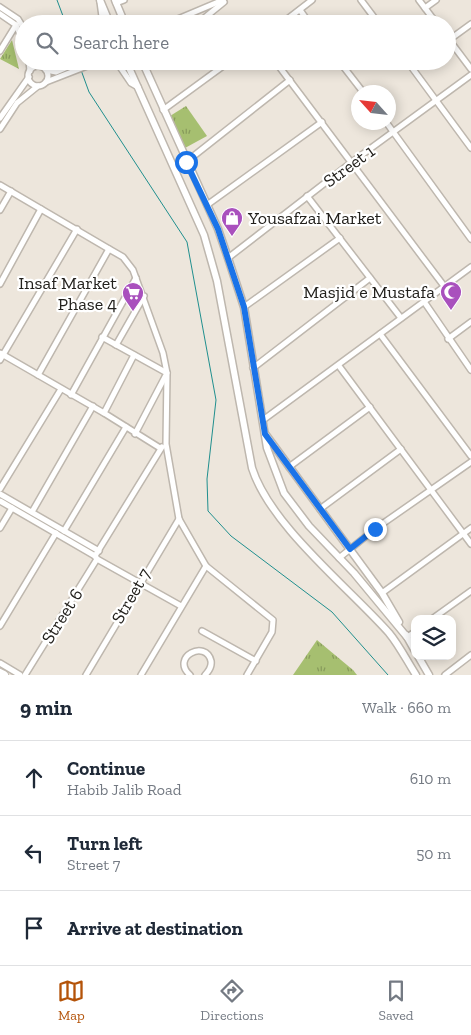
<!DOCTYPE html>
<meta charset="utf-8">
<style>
:root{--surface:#fff;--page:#f6f6f7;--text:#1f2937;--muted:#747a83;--line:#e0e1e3;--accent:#b45309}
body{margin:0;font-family:"Zilla Slab",serif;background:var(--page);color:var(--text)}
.controls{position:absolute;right:15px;bottom:15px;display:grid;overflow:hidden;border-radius:10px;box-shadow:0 2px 12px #0003}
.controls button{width:45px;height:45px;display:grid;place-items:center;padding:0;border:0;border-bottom:1px solid var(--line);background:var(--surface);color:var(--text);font:25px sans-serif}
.compass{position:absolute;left:351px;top:85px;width:45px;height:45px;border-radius:50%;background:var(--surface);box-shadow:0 2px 12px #0003;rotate:297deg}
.stop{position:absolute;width:15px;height:15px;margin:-11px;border:4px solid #1a73e8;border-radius:50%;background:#fff}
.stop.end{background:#1a73e8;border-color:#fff;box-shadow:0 1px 5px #0008}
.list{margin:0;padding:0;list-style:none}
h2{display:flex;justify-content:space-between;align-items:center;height:65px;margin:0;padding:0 20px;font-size:21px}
h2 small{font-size:16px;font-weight:400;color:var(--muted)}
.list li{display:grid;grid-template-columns:32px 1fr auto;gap:15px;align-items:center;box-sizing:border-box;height:75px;padding:0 20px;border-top:1px solid var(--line)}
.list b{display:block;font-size:19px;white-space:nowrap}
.list p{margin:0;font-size:16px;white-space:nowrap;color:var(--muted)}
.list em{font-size:16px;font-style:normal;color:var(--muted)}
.icon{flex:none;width:28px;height:28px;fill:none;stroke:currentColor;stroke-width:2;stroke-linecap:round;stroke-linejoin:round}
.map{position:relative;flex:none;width:471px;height:675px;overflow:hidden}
.search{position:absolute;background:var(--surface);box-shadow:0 2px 12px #0003;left:15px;right:15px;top:15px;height:55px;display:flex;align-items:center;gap:12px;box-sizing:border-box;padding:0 18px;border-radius:28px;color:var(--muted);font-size:19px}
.sheet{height:290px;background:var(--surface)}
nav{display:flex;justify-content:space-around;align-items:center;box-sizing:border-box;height:70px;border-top:1px solid var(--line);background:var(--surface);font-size:14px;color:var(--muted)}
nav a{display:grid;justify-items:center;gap:2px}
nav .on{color:var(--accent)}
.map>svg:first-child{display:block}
.park{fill:url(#park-tufts)}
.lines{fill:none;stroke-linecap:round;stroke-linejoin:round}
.stream{stroke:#208f8e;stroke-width:1}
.minor-casing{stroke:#beb7ae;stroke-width:8}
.major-casing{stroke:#beb7ae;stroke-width:9}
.highway-casing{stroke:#beb7ae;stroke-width:10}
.minor{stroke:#fff;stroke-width:5}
.major{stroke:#fff;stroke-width:6}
.highway{stroke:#fff;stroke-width:8}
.route{stroke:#1a73e8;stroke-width:6}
.labels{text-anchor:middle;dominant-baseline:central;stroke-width:4.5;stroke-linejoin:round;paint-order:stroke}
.street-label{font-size:18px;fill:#23211d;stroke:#fff}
.poi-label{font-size:18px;fill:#23211d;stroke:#fff;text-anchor:end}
</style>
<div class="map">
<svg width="471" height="675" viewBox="0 0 471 675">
<defs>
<pattern id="park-tufts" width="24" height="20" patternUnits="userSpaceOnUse" patternTransform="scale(1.25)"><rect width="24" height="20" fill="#a6bf70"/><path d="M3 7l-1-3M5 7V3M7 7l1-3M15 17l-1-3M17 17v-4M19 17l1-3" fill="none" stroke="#879b5b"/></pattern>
</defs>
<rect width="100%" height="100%" fill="#ede6dc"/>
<g class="park">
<path d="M 12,40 L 19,69 L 0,59 Z"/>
<path d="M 186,106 L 207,136 L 185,148 L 170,116 Z"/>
<path d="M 317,640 L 353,670 L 357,675 L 293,675 Z"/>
</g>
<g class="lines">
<g class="stream">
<path d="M 57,0 L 66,24"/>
<path d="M 81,70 L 89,92 L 187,242 L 216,400 L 207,479 L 208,511 L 231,536 L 332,612 L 388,675"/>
</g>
<g class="minor-casing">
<g id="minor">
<path d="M 361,0 L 379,24"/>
<path d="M 419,0 L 437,24"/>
<path d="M 100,2 L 103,24"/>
<path d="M 116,3 L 124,0"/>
<path d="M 0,7 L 18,19 L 24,29"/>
<path d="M 425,8 L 436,0"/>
<path d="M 300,10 L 310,24"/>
<path d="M 0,14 L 16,25 L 24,44"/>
<path d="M 166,24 L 223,0"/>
<path d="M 197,24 L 224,2"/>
<path d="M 281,24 L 312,0"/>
<path d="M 447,37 L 471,69"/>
<path d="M 449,40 L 471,24"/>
<path d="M 0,51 L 16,25"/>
<path d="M 29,61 L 30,71"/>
<path d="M 116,61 L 131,83 L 138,87"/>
<path d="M 275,61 L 444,286"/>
<path d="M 339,61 L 363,92"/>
<path d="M 407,61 L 471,148"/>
<circle cx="38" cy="76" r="10"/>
<path d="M 144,67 L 151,61"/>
<path d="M 46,70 L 56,72 L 82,61"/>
<path d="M 46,82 L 100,61"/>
<path d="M 163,110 L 230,61"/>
<path d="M 0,118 L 29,77"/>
<path d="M 386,122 L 471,239"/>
<path d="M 0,129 L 17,103 L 38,86"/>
<path d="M 186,162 L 290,80"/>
<path d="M 0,185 L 109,249 L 123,257 L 133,270 L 163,353 L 167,373 L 166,444 L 179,519 L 206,566 L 273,620 L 272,632 L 247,675"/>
<path d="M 307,196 L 401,318"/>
<path d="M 207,205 L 322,122"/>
<path d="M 0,210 L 11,191"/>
<path d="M 228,258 L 352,162 L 471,75"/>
<path d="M 0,284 L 41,209"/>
<path d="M 425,303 L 471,370"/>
<path d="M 244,307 L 340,238"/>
<path d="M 380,334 L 471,456"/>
<path d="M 102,337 L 167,373 L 135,434"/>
<path d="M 448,339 L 471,322"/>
<path d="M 116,345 L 144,296"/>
<path d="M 0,353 L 104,413 L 160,448"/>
<path d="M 0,360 L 77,229"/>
<path d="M 339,366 L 471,544"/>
<path d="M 253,368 L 370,278"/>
<path d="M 38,375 L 109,249"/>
<path d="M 71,395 L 136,278"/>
<path d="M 104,413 L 134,355"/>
<path d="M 263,420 L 471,267"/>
<path d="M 289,467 L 370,407"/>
<path d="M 0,489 L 61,389"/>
<path d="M 0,494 L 99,551"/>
<path d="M 0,501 L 95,556"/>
<path d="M 320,509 L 401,449"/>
<path d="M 32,512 L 93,406"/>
<path d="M 0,528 L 12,508"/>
<path d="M 64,531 L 126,427"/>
<path d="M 95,556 L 162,447"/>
<path d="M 339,558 L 375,529 L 471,462"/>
<path d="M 97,559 L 181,606"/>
<path d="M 382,593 L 471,528"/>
<path d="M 432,619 L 471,591"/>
<path d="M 0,626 L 56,533"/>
<path d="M 202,631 L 256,661"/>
<path d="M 407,637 L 415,632"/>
<path d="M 0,663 L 20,675"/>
<path d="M 25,675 L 97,559 L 95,556"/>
<path d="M 86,675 L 179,519"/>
<path d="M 141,675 L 206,566"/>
<path d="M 190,675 C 170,657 206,639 211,661 C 212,667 209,671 205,675"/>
<path d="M 445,675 L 471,655"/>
</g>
</g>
<g class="major-casing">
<g id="major">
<path d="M 100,0 L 110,24"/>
<path d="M 115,0 L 125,24"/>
<path d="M 126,61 L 204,235 L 217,281 L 252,468 C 270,525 348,587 389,633 C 399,645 407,661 416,675"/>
<path d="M 142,61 L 218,229 L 228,258 L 244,307 L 267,448 L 284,493 L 309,526 L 354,573 L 407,637"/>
<path d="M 266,435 L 382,593 L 399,622"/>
<path d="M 406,635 L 415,651"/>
<path d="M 418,656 L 429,675"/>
</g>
</g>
<g class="highway-casing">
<path id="highway" d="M 0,673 L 4,675"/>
</g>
<use href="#minor" class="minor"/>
<use href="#major" class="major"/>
<use href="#highway" class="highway"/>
</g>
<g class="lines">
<path class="route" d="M 186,162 L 218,229 L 244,307 L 265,434 L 350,549 L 375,529"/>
</g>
<defs>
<g id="shop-pin" transform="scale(1.125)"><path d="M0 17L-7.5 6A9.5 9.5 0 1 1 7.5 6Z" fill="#a950bd" stroke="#fff"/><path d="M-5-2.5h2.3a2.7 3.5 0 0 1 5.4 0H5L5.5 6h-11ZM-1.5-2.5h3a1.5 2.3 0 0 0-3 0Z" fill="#fff"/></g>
<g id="mosque-pin" transform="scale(1.125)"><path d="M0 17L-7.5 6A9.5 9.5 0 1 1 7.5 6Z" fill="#a950bd" stroke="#fff"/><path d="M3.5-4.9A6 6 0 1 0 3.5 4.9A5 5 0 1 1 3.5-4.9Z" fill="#fff"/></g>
<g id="supermarket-pin" transform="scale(1.125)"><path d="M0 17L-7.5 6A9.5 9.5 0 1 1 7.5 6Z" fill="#a950bd" stroke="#fff"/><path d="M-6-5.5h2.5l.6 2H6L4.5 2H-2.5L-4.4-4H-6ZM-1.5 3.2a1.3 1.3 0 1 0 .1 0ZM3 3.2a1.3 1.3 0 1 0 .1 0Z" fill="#fff"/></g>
</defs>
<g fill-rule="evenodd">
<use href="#shop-pin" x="232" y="218"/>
<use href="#mosque-pin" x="451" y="292"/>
<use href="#supermarket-pin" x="133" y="293"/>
</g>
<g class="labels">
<g class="street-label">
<text transform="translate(349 166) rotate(-36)">Street 1</text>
<text transform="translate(131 596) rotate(-60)">Street 7</text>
<text transform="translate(62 616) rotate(-58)">Street 6</text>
</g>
<g class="poi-label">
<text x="248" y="218" text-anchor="start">Yousafzai Market</text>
<text x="117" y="283">Insaf Market<tspan x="117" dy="21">Phase 4</tspan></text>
<text x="435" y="292">Masjid e Mustafa</text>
</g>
</g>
</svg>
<div class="controls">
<button><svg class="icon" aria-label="layers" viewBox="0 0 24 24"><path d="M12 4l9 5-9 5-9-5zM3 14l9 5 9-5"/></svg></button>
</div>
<svg class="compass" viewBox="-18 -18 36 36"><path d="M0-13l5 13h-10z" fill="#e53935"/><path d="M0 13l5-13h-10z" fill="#747a83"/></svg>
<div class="stop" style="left:186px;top:162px"></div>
<div class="stop end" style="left:375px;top:529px"></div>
<div class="search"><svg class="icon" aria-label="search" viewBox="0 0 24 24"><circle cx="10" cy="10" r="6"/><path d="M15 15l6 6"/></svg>Search here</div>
</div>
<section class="sheet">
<h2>9 min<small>Walk · 660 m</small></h2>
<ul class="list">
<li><svg class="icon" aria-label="ahead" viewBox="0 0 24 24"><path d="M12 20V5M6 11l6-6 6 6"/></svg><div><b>Continue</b><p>Habib Jalib Road</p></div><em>610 m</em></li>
<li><svg class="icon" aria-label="left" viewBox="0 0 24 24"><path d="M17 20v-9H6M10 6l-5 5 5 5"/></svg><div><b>Turn left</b><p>Street 7</p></div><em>50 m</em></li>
<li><svg class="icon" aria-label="arrive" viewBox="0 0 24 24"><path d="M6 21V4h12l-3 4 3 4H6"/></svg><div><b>Arrive at destination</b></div></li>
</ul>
</section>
<nav>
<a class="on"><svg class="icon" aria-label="map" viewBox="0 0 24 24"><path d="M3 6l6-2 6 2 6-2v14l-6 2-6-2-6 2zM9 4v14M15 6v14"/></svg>Map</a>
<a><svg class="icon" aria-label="directions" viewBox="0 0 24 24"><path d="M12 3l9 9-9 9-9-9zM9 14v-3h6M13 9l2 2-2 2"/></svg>Directions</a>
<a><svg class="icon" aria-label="saved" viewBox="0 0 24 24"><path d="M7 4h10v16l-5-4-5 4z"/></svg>Saved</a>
</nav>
